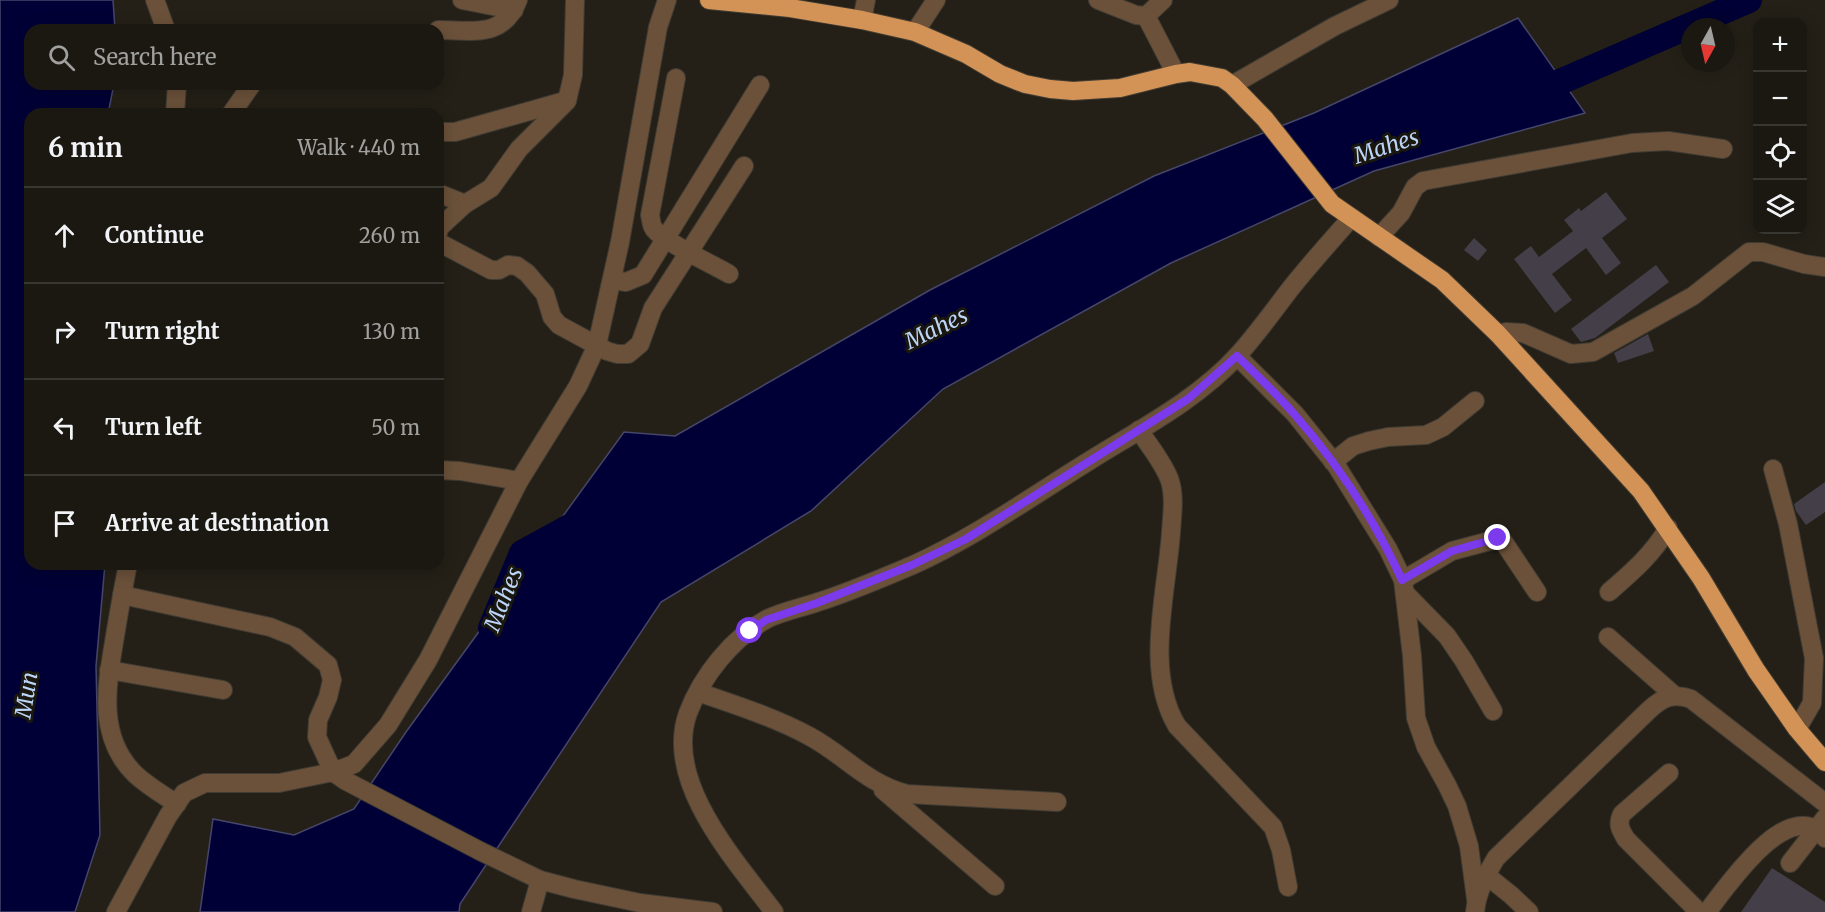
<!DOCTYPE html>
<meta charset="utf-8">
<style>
:root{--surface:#1b1811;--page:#28251f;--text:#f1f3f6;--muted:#a0a09f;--line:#393731}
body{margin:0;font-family:Merriweather,serif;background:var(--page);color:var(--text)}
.controls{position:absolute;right:18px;top:18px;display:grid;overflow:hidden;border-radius:12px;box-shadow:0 3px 15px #0003}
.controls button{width:54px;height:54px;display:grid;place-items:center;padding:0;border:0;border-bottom:2px solid var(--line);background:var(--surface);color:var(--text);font:30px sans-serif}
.compass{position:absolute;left:1681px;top:18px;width:54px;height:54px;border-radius:50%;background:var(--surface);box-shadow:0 3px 15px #0003;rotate:188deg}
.stop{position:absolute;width:18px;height:18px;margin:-14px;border:4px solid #7c3aed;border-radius:50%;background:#fff}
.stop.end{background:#7c3aed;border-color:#fff;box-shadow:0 2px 6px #0008}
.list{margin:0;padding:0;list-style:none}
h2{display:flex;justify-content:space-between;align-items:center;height:78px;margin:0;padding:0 24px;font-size:26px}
h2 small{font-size:20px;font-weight:400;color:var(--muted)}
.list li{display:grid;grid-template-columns:39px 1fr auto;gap:18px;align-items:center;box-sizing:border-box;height:96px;padding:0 24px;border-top:2px solid var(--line)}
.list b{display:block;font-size:22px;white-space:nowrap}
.list em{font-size:20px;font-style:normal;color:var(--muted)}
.icon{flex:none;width:33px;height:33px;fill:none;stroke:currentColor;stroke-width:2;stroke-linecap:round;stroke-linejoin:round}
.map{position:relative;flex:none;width:1825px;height:912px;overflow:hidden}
.search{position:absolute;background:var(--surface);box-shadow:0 3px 15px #0003;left:24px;top:24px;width:420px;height:66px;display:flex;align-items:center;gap:15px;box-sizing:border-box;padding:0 21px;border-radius:18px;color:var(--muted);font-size:22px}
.panel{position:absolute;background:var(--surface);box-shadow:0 3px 15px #0003;left:24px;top:108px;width:420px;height:462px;border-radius:18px}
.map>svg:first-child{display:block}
.water{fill:#000036;stroke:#46466a;stroke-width:1.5}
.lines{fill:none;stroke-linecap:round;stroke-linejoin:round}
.river{stroke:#000036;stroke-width:26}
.building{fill:#433e47}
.minor-casing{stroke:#403c33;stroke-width:20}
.highway-casing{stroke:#403c33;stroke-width:20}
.minor{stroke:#6b513a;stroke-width:18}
.highway{stroke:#d39356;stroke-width:18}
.route{stroke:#7c3aed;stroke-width:8}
.labels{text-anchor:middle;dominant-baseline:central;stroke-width:6;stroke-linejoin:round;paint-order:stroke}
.water-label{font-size:22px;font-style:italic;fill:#bcd4f7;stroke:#1a170e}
</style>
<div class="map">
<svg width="1825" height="912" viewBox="0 0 1825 912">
<rect width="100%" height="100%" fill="#242017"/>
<g class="water">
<path d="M 0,0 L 113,0 L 115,30 L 30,30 L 30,84 L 114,84 L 108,114 L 30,114 L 30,564 L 105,564 L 96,666 L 100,835 L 75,912 L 0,912 Z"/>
<path d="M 1518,18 L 1585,113 L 1374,171 L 1171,263 L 943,389 L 811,511 L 661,602 L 460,904 L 459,912 L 200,912 L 213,819 L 294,835 L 354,809 L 406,732 L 624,432 L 675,436 L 930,290 L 1154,176 L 1314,113 Z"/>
</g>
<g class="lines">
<g class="river">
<path d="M 1532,94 L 1749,0"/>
<path d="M 491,628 L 522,553 L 577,523"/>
</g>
</g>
<g class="building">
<path d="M 1606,192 L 1627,219 L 1602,238 L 1621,263 L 1606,275 L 1586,248 L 1552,274 L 1572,300 L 1555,313 L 1514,259 L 1531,246 L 1539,257 L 1573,231 L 1564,220 L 1579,208 L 1581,211 Z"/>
<path d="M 1474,238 L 1487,250 L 1478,261 L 1464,250 Z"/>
<path d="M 1656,265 L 1669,282 L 1595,338 L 1581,342 L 1571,329 Z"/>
<path d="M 1648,334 L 1654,351 L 1618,363 L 1614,353 Z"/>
<path d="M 1825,482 L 1825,512 L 1806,525 L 1796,511 L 1794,504 Z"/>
<path d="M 1772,868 L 1825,902 L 1825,912 L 1741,912 Z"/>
</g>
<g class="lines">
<g class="minor-casing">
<g id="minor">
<path d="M 155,0 L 166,30"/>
<path d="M 462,0 L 514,10"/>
<path d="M 1098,0 L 1136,15 L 1146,16 L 1163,0"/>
<path d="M 1146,16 L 1176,74"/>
<path d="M 862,20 L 866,0"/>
<path d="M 438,30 C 473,30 503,39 518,0"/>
<path d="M 915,32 L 936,0"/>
<path d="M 676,78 L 650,215 C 651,219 651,225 654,229 C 664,242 712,264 729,274"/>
<path d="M 1232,85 L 1335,26 L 1389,0"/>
<path d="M 175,114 L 177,84"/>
<path d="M 231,114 L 252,84"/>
<path d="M 438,132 L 455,132 L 565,101"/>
<path d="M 438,193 L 465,204"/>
<path d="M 438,233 L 439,228 L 465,204 L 491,188 L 519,149 L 567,101 L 573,75 L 575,0"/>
<path d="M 1379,237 L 1401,213 L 1415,187 L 1423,181 L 1632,143 L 1668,141 L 1723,149"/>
<path d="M 438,242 L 491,270 L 499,270 L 508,265 L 517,266 L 527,273 L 545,294 L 552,317 L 559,325 L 607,351 L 617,354 L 628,354 L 640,344 L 653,308 L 744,166"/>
<path d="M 612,280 L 626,282 L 643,275 L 760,85"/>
<path d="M 1498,334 L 1506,332 L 1523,333 L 1571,354 L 1593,352 L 1693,296 L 1749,252 L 1763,252 L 1804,264 L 1825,267"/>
<path d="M 1237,356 L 1295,414 L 1336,465 L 1388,549 L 1403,580 L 1412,656 L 1416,718 L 1426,747 L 1447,785 L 1457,806 L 1469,846 L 1476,899"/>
<path d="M 1139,430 C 1149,446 1164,463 1170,481 C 1175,497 1172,516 1171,532 C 1167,592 1144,671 1177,726 L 1273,827 L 1281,850 L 1288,887"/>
<path d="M 1333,462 L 1353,446 L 1369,441 L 1388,437 L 1426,435 L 1443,427 L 1475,401"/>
<path d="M 1773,469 L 1788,524 L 1814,658 L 1812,703 L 1797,729"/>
<path d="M 438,470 L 460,471 L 519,481"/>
<path d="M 128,564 C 123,588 119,612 115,636 C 107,684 96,737 136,775 C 148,786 163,795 177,804"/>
<path d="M 1403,580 L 1452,551 L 1501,538 L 1537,592"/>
<path d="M 1609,592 C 1632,572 1653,554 1668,528"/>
<path d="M 1405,593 L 1447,636 L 1464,661 L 1493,711"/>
<path d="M 122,595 L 270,627 L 295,637 L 328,665 L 332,680 L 328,697 L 318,720 L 317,737 L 333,772 L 346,781 L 480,851 L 540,880 L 574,889 L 640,903 L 713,912"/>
<path d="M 1608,637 L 1675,696"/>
<path d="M 109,670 L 223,690"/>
<path d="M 698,692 C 735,705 774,717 809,736 C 845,755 865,783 907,794 L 1057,802"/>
<path d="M 1669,773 L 1622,814 C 1617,824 1620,829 1626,839 L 1699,912"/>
<path d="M 883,790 L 995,886"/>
<path d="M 1790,863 L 1825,818"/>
<path d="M 1486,875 L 1511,895 L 1529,912"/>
<path d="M 116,912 L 168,816 L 184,793 L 205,783 L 279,783 L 333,772 L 354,764 L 388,725 L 428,660 L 519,481 L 578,386 L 597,345 L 620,242 L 658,27 L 667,0"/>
<path d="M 531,912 L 540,880"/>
<path d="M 774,912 C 736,861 663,782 688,713 C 702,676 732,638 767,619 C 783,611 801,608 818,602 C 850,592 882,578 913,565 C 975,537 1031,497 1089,461 C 1140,429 1197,400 1238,355 C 1257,334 1274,310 1291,288 C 1310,264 1331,241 1351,218"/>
<path d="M 1475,912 C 1477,892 1486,875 1496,858 L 1649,710 C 1663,697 1673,693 1691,699 L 1825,803"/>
<path d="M 1707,912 C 1726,888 1790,792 1825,838"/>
</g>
</g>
<g class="highway-casing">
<path id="highway" d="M 709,0 L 790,8 L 862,20 L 915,32 L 966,54 L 1000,74 L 1025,84 L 1050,89 L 1073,91 L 1120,88 L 1176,74 L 1190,72 L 1222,78 L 1232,85 L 1265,119 L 1332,204 L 1442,280 L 1498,334 L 1641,491 L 1701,578 L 1756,670 L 1797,729 L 1825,762"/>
</g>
<use href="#minor" class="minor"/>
<use href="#highway" class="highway"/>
</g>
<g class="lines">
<path class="route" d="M 750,631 L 766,620 L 817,603 L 912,565 L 966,539 L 1188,399 L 1237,356 C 1257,375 1277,394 1295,415 C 1338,464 1375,521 1402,580 L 1452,551 L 1498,538"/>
</g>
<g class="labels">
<g class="water-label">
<text transform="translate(1386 146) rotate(-18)">Mahes</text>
<text transform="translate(936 328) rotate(-26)">Mahes</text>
<text transform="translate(503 599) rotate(-68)">Mahes</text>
<text transform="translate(26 695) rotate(-81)">Mun</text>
</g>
</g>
</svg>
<div class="controls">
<button>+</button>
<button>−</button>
<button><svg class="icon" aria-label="locate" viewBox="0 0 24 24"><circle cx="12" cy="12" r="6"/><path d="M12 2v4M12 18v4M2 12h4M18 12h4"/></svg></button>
<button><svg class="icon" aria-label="layers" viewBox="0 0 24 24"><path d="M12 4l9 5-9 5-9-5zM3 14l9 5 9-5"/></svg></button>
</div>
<svg class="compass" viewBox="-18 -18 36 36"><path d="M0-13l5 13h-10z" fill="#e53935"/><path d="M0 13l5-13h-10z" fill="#a0a09f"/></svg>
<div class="stop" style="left:750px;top:631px"></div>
<div class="stop end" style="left:1498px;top:538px"></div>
<div class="search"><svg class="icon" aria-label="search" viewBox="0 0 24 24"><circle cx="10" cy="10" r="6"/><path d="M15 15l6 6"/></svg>Search here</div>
<section class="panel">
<h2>6 min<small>Walk · 440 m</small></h2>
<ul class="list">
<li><svg class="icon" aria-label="ahead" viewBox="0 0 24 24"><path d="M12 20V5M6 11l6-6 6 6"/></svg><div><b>Continue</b></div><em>260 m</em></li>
<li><svg class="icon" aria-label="right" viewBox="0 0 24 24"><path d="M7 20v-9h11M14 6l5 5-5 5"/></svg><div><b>Turn right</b></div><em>130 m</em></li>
<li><svg class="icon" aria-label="left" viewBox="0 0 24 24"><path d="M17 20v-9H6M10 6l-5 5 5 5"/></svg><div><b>Turn left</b></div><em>50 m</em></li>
<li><svg class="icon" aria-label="arrive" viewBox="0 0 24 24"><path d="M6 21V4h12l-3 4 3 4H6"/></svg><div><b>Arrive at destination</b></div></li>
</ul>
</section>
</div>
